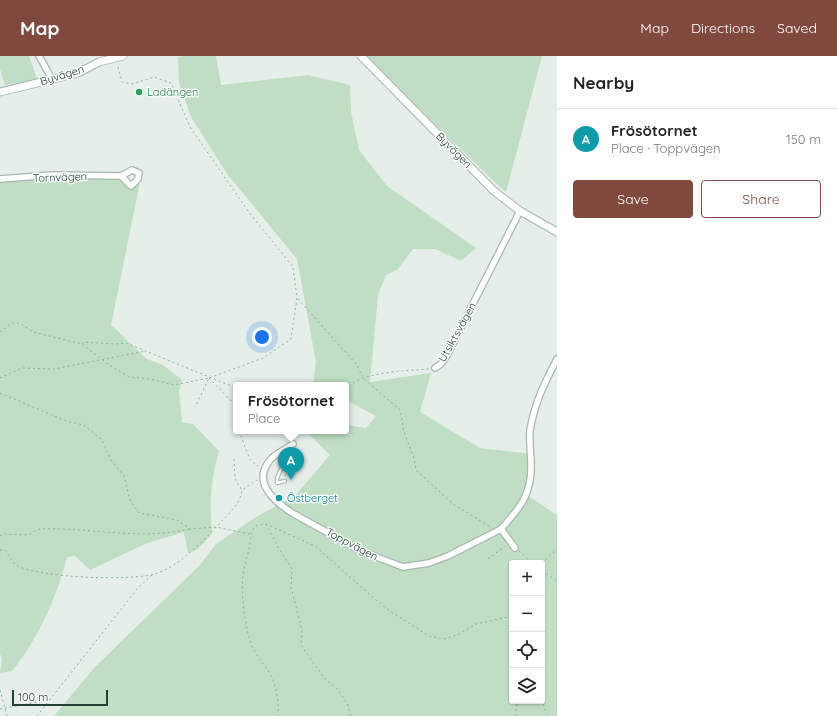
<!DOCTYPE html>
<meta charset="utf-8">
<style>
:root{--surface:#fff;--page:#f2f2f2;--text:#222;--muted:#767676;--line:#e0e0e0;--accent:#7f493e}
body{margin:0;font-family:Quicksand,sans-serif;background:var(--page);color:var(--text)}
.controls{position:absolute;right:12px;bottom:12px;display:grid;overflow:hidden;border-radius:4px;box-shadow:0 1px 3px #0004}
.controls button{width:36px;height:36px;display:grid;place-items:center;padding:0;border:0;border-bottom:1px solid var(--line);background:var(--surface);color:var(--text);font:20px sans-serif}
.scale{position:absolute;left:12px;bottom:10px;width:96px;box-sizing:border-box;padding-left:4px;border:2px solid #244036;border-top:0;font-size:11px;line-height:14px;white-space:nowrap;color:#244036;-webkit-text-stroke:3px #f6faf8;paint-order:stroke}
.you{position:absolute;left:262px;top:281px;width:14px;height:14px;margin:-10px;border:3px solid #fff;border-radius:50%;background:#1a73e8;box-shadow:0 0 0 6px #1a73e833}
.badge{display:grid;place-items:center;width:26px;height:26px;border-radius:50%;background:var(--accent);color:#fff;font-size:13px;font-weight:700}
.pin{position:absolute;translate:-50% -33px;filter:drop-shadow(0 1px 2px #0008)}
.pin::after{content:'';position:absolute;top:21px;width:14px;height:12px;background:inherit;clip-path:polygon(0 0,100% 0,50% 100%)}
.popup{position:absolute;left:233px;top:326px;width:116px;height:52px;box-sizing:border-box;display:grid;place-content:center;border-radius:4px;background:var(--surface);filter:drop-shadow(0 1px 3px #0005);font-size:13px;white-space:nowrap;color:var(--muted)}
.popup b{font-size:15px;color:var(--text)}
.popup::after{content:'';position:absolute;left:50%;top:100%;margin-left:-8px;border:8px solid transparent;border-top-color:var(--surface)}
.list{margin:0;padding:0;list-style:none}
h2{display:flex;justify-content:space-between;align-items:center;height:52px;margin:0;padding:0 16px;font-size:17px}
h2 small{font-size:13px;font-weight:400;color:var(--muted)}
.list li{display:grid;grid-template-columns:26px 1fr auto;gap:12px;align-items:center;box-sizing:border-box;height:60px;padding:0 16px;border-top:1px solid var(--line)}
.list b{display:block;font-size:15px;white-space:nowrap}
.list p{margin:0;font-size:13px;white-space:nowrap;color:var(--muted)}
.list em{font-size:13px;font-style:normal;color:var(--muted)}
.actions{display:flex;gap:8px;padding:12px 16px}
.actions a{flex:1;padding:9px 0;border:1px solid var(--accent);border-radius:4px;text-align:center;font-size:14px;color:var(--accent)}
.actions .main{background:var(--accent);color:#fff}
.icon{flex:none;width:22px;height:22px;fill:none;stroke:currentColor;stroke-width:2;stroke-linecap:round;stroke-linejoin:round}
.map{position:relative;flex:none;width:557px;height:660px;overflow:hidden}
header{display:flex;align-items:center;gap:24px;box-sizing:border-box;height:56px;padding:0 20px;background:var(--accent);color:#fff}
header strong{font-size:19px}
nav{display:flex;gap:22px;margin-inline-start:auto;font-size:14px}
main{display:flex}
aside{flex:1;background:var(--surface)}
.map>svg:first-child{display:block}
.green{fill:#bfdec4;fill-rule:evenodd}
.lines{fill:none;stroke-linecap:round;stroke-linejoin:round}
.service-casing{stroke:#a7b6b0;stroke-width:4.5}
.minor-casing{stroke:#a7b6b0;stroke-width:8}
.tertiary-casing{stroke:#a7b6b0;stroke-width:9}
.path{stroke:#86b1a0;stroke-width:1;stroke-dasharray:2 3;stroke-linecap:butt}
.service{stroke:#fff;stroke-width:2.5}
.minor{stroke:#fff;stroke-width:5.5}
.tertiary{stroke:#fff;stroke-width:7}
.leisure-dot{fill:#2e9e5b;stroke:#f6faf8;stroke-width:1.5}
.culture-dot{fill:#0f9aa8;stroke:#f6faf8;stroke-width:1.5}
.labels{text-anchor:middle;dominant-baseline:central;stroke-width:3;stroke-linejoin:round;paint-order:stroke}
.street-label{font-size:11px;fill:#244036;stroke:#f6faf8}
.leisure-label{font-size:11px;fill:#27864d;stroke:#f6faf8;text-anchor:start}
.culture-label{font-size:11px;fill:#0d838f;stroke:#f6faf8;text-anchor:start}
</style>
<header>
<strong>Map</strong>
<nav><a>Map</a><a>Directions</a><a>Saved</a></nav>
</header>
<main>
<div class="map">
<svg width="557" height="660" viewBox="0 0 557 660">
<rect width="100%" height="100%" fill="#e5eee9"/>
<g class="green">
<path d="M 0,0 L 29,0 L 37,23 L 5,29 L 0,13 Z"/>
<path d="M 183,0 L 216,0 L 221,29 L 308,19 L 350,29 L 351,56 L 359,94 L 387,130 L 476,192 L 461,205 L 435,193 L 413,193 L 398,213 L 386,219 L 378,239 L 370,326 L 431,317 L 420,356 L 480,392 L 531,398 L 528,440 L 557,459 L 557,660 L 54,660 L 94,612 L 199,510 L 216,488 L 256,461 L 295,440 L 330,399 L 310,379 L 320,375 L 346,375 L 346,369 L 366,372 L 376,360 L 346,344 L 346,329 L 313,329 L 316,306 L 297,203 L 228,119 L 191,61 L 179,27 L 178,1 ZM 512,507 L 542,507 L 542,645 L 512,645 Z"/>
<path d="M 364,0 L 542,0 L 506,136 L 499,130 Z"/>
<path d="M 51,121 L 120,123 L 130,132 L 140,126 L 111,269 L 147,303 L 163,309 L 182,324 L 179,335 L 182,366 L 193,368 L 219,395 C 210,426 210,447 212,478 L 198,493 L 188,497 L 184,476 L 147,487 L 90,514 L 75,500 L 67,501 C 57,541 38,583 12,615 L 0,617 L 2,602 L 0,598 L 0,125 Z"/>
</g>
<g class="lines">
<g class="service-casing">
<path id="service" d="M 285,425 L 277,427 L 277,422 L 291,391"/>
</g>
<g class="minor-casing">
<g id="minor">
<path d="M 39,0 L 52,23"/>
<path d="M 0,123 L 52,119 L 121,120 L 132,114 L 139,117 L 138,123 L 131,130 L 121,120"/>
<path d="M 435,312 L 441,308 L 446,301 L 520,155"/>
<path d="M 293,388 C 286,393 275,398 270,404 C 251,427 276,447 294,458 L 361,495 L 403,511 L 429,507 L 448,500 L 501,473"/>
<path d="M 515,492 L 501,473 C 520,452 532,438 531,408 C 531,398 529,385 530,374 C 535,346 544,328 557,303"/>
</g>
</g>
<g class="tertiary-casing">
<g id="tertiary">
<path d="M 361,0 L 494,135 L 520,155 L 557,176"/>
<path d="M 0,36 L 78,17 L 99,6 L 123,0"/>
</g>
</g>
<g class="path">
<path d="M 118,11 L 122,26 L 132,28 L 154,21 L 171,27 L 190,71 L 248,155 L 293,211 L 297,242 L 291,283 L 263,302 L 209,322"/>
<path d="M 298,243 L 357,309 L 363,322 L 400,354 L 404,376 L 414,402 L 416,414 L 453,448 L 492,472"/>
<path d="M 0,276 L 12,267 L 20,267 L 33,276 L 82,288 L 112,311 L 129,321 L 150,323 L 174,329 L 209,322 L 195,351"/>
<path d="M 82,288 L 84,286 L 115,288 L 126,287 L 236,332"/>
<path d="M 0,322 L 22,312 L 54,313 L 146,295"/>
<path d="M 209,322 L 236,350"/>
<path d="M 346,334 C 359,315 407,315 429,313"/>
<path d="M 0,337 L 66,365 L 84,369 L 102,384 L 111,404 L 124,420 L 130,444 L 139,457 L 177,464 L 190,473 L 216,471 L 250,478"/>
<path d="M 239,375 L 250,404 L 258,410"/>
<path d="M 286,375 L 289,382"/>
<path d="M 294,382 L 296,375"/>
<path d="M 234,403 L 235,423 L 242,434"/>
<path d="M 285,420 L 289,415 L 288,409"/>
<path d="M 266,468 L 278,491 L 292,513 L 291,531 L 302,574 L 301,589 L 324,622 L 337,633 L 347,647 L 351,660"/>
<path d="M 0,480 L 4,478 L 28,479 L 39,473 C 92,471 137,485 190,473"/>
<path d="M 0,494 L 5,494 C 8,498 12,506 16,509 C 37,522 131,525 155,518 C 181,509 201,487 219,468 C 229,457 240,449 242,434 L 257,424"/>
<path d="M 519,495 L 532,507"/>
<path d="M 488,503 L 505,490"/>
<path d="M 542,507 L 557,493"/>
<path d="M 542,515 L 557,525"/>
<path d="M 0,634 L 7,660"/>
<path d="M 542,643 L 547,660"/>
<path d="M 0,653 L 49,644"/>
<path d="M 37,660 L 137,533 L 153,518"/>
<path d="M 278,660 C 279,645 276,625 267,613 C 262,605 255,598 252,590 C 245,573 241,538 243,520 C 244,510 247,502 249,493 C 251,484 250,478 255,470 L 266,468 L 315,490 L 384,551 L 429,580 L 444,583 L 457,579 L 476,568 L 512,560"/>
<path d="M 516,660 L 516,652 L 518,645"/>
</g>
<use href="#service" class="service"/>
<use href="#minor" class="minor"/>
<use href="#tertiary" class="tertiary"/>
</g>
<circle class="leisure-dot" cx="139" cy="36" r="4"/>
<circle class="culture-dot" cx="279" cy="442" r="4"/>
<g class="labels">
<g class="street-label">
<text transform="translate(62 19) rotate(-17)">Byvägen</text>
<text transform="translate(454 94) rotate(45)">Byvägen</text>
<text transform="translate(60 121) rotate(-2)">Tornvägen</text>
<text transform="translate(457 276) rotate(-61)">Utsiktsvägen</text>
<text transform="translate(352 488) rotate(28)">Toppvägen</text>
</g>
<g class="leisure-label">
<text x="147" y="36">Ladängen</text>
</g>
<g class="culture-label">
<text x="287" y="442">Östberget</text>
</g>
</g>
</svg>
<div class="controls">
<button>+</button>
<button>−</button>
<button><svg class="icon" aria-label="locate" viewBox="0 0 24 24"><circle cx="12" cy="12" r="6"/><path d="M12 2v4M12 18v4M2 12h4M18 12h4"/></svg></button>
<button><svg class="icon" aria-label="layers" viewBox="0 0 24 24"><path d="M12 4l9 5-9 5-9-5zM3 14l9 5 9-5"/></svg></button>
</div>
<div class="scale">100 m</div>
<div class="you"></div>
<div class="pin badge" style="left:291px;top:424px;background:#0f9aa8">A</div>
<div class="popup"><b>Frösötornet</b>Place</div>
</div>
<aside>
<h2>Nearby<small></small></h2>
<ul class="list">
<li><span class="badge" style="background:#0f9aa8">A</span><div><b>Frösötornet</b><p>Place · Toppvägen</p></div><em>150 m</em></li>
</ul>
<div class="actions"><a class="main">Save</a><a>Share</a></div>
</aside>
</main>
